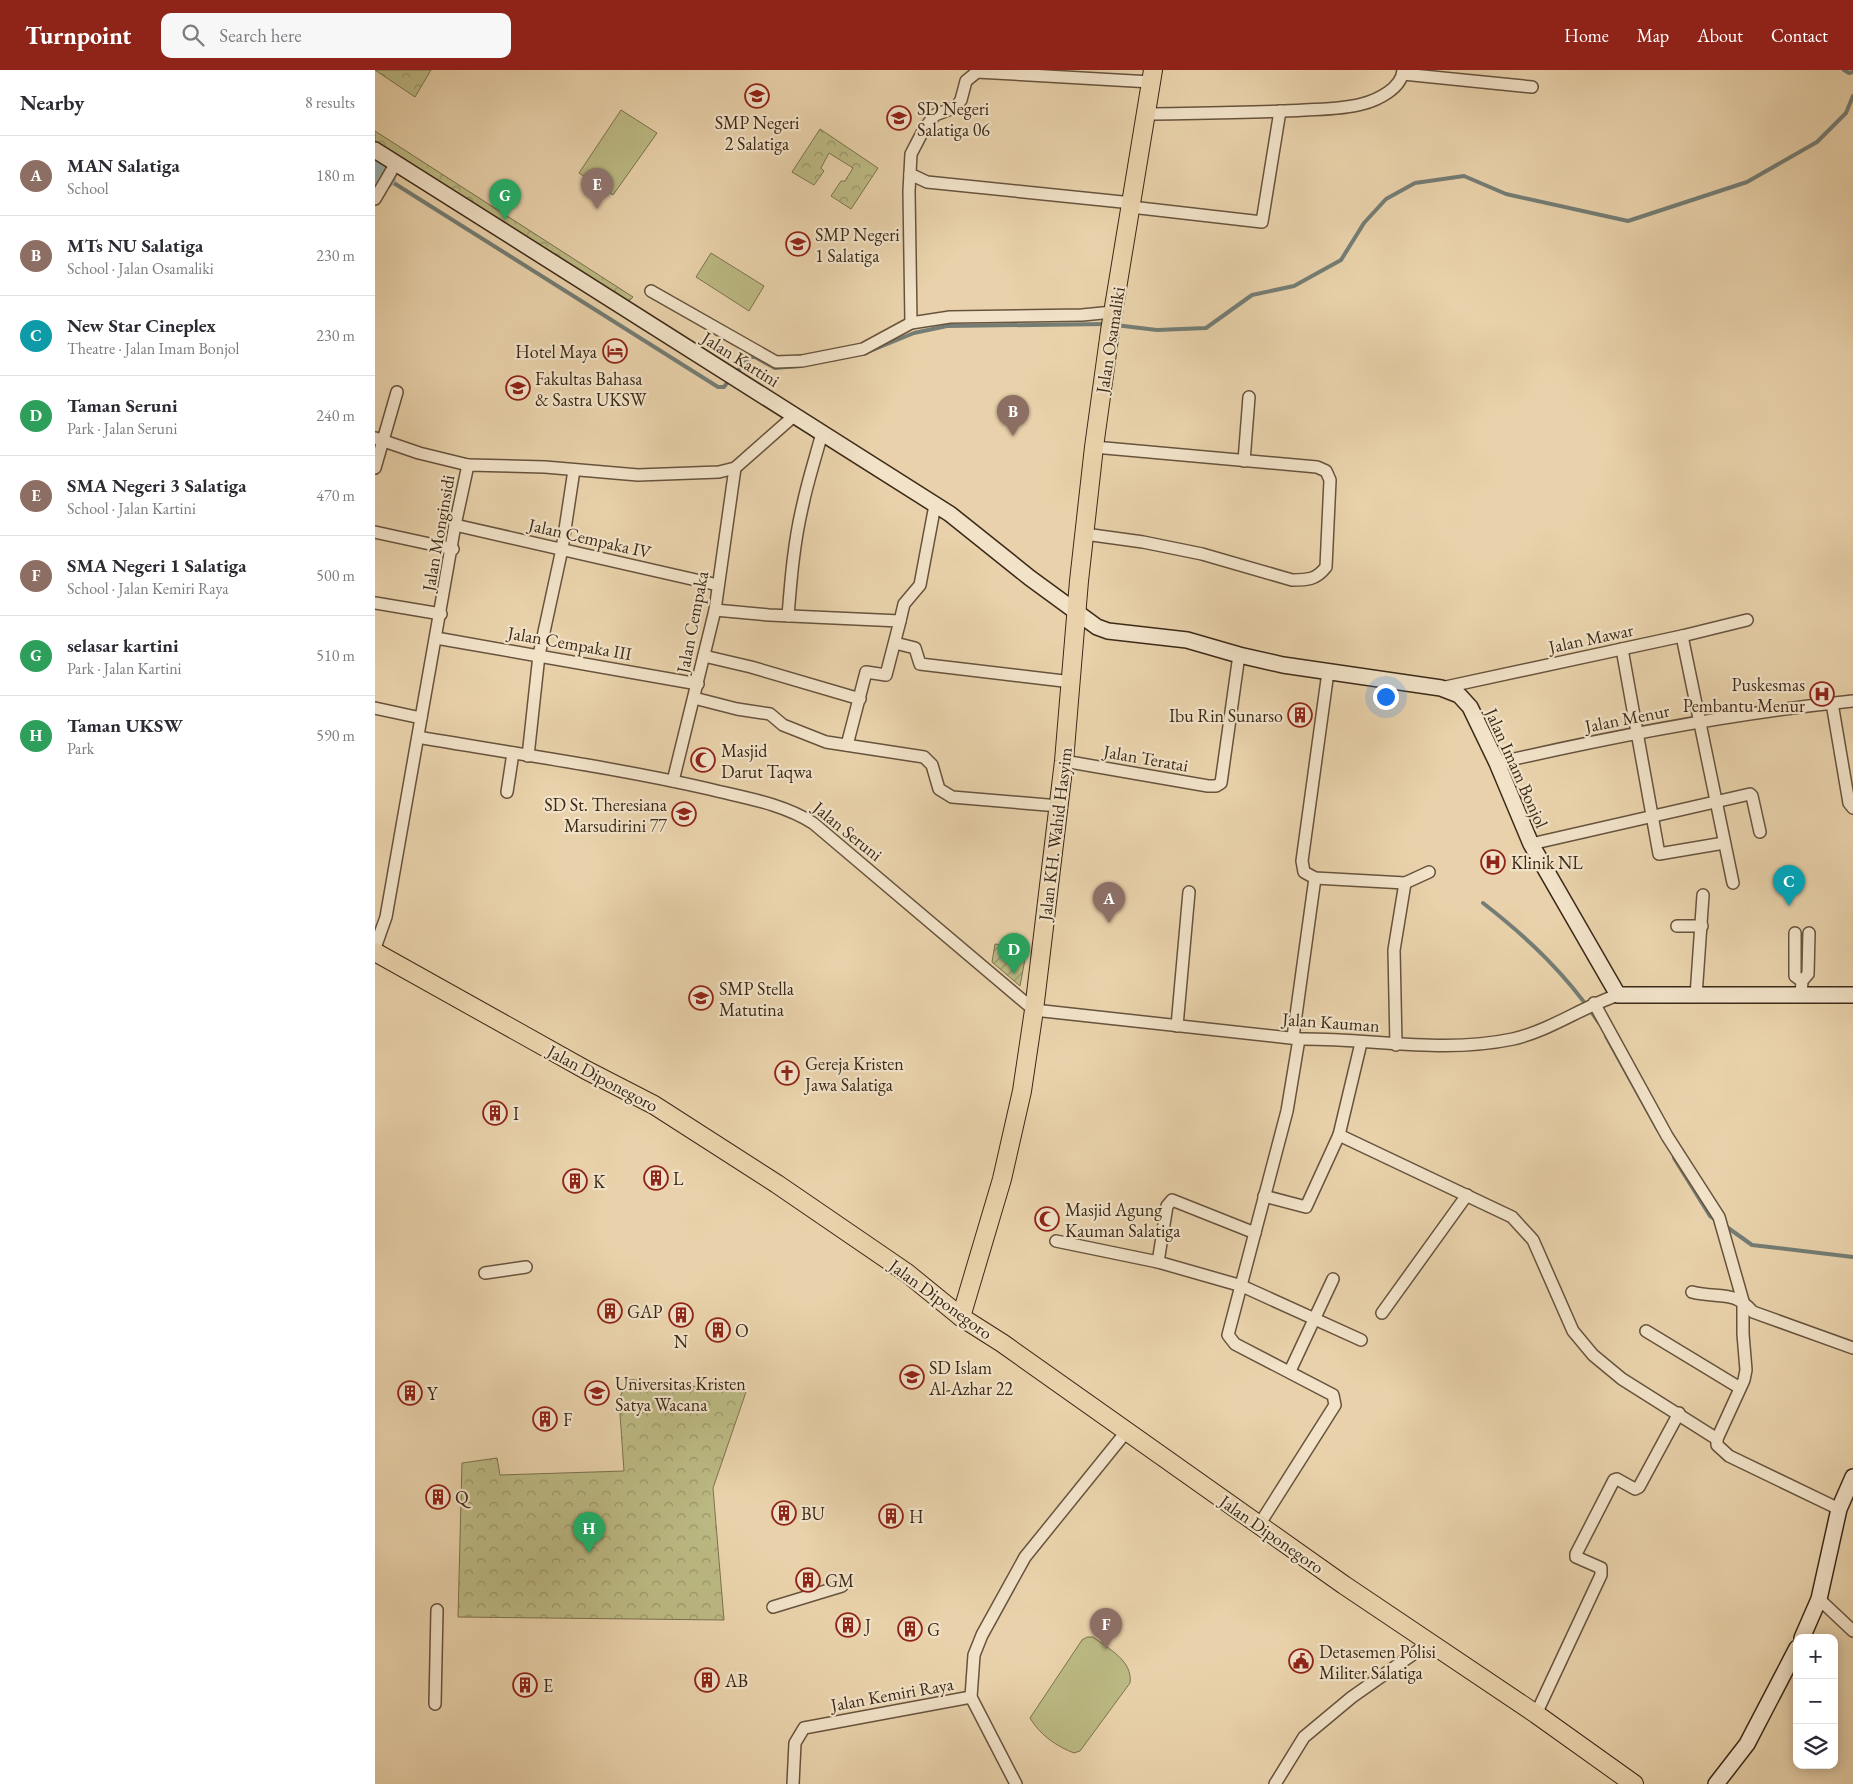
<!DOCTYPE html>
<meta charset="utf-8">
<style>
:root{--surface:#fff;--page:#f7f7f7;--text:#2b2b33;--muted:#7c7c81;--line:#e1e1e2;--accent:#8f2418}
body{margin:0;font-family:"EB Garamond",serif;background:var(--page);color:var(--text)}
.controls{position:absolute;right:15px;bottom:15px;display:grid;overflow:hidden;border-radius:10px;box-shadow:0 2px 12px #0003}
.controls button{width:45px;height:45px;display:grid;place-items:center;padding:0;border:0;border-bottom:1px solid var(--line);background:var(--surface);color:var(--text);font:25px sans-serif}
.you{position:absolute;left:1010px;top:626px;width:18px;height:18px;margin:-12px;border:4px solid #fff;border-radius:50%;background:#1a73e8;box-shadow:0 0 0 8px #1a73e833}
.badge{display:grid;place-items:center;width:32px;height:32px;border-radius:50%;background:var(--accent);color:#fff;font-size:16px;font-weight:700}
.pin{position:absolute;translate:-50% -41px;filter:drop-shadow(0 1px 2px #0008)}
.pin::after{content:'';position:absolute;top:26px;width:18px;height:15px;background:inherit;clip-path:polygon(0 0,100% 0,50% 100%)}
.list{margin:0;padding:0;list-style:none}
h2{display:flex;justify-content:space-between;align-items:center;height:65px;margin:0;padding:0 20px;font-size:21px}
h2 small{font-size:16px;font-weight:400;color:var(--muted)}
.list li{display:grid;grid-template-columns:32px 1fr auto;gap:15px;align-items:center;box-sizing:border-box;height:80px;padding:0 20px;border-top:1px solid var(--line)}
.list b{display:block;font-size:19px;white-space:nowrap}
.list p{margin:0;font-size:16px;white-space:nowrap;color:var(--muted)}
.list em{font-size:16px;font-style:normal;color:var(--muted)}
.icon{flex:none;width:28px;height:28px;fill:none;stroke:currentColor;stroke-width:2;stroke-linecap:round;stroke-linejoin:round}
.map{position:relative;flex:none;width:1478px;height:1714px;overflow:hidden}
header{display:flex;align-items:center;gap:30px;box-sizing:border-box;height:70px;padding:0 25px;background:var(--accent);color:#fff}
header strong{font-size:24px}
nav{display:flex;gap:28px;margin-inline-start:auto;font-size:18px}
.search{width:350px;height:45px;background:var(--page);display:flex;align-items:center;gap:12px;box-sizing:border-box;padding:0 18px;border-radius:10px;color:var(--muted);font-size:19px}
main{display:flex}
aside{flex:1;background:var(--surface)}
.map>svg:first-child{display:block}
.grass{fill:#bcba84;stroke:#7c724e}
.forest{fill:url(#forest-crowns);stroke:#7c724e}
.garden{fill:url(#garden-furrows);stroke:#7c724e}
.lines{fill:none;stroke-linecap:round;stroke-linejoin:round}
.stream{stroke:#747d75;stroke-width:4}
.river{stroke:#9ab5b3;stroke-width:24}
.street-casing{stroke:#67533d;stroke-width:14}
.secondary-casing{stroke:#3c2918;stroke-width:18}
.primary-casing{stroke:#3c2918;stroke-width:20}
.street{stroke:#f1e2c8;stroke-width:11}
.secondary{stroke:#f1e2c8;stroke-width:15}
.primary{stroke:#e9d2ab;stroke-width:18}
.labels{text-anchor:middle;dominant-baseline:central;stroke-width:4.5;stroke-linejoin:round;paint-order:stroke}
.poi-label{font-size:18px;fill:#3c2918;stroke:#f1e2c8;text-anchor:start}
.street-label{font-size:18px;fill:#3c2918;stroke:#f1e2c8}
</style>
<header>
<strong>Turnpoint</strong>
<div class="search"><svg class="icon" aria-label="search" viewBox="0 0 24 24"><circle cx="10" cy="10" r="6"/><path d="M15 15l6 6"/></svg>Search here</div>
<nav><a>Home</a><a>Map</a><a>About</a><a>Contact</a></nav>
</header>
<main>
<aside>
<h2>Nearby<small>8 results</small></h2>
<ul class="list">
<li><span class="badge" style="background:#8d6e63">A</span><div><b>MAN Salatiga</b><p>School</p></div><em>180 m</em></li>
<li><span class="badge" style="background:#8d6e63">B</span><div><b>MTs NU Salatiga</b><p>School · Jalan Osamaliki</p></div><em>230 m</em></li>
<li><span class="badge" style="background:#0f9aa8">C</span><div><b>New Star Cineplex</b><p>Theatre · Jalan Imam Bonjol</p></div><em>230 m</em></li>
<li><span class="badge" style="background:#2e9e5b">D</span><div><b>Taman Seruni</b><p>Park · Jalan Seruni</p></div><em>240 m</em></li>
<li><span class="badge" style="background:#8d6e63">E</span><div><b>SMA Negeri 3 Salatiga</b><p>School · Jalan Kartini</p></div><em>470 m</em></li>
<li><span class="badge" style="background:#8d6e63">F</span><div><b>SMA Negeri 1 Salatiga</b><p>School · Jalan Kemiri Raya</p></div><em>500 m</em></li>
<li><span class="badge" style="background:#2e9e5b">G</span><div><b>selasar kartini</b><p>Park · Jalan Kartini</p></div><em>510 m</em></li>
<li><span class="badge" style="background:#2e9e5b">H</span><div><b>Taman UKSW</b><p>Park</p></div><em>590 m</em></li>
</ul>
</aside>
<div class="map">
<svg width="1478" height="1714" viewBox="0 0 1478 1714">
<defs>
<pattern id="forest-crowns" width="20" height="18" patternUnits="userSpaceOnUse" patternTransform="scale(1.25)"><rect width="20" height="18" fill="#bcba84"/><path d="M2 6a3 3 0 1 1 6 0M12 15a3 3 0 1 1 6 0" fill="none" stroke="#9a976b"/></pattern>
<pattern id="garden-furrows" width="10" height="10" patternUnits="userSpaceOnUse" patternTransform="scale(1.25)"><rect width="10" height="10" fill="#bcba84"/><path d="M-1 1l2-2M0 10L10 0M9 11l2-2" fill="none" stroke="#9a976b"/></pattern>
</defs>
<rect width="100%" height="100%" fill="#e9d2ab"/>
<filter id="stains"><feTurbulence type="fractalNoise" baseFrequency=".004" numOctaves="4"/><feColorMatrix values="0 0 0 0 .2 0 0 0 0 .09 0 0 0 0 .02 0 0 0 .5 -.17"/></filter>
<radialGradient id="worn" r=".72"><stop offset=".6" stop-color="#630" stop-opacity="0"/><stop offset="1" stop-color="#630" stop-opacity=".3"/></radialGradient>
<g class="grass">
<path d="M 246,40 L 282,63 L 238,125 L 204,103 Z"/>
<path d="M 336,183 L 389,216 L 374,241 L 321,207 Z"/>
<path d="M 712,1567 L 718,1567 C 734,1579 758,1591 755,1613 L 705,1681 L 699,1683 C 681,1676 665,1665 655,1648 L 707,1570 Z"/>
</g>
<g class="forest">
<path d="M 0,0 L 56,0 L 40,27 Z"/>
<path d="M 445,59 L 503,98 L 476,139 L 456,126 L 466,111 L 470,111 L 478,98 L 454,83 L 446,98 L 449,101 L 439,115 L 417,102 Z"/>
<path d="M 0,61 L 258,227 L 252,233 L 0,74 Z"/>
<path d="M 252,1309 L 371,1322 L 338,1418 L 349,1550 L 83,1547 L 87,1393 L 122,1388 L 125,1405 L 249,1401 L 244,1330 Z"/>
</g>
<path class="garden" d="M 620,874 L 652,878 L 645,916 L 617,892 Z"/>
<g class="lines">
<g class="stream">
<path d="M 1469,0 L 1474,3 L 1478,2"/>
<path d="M 14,110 L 343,317 L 349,317 L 355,309"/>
<path d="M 740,255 L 782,260 L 831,258 L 877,225 L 919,216 L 966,190 L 989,153 L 1011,129 L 1040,113 L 1089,106 L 1131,124 L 1253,151 L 1372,112 L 1442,72 L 1471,43 L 1478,26"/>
<path d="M 495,281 L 539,263 L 572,256 L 731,254"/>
<path d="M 360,304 L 375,287 L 380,287 L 400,298 L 424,296"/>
<path d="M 1108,833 C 1153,868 1192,905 1224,953"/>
<path d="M 1231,966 L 1283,1060"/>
<path d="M 1299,1088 L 1335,1146 L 1341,1150"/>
<path d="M 1349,1155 L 1377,1175 L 1478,1187"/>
</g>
<path class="river" d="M 0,101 L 9,107"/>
<g class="street-casing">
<g id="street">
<path d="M 1028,4 L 1157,17"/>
<path d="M 770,44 C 824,43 877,43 930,40 C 949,39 969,39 987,34 C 1003,30 1027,18 1028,0"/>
<path d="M 535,104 L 552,112 L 757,133"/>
<path d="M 0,129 L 21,93"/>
<path d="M 756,137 L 887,152 L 905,41"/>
<path d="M 276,221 L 401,292 L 427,291 L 488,279 L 536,253 L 575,247 L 707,245 L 738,242"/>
<path d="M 536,253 L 534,121 L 536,84 L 549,59 L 560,45 L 581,37 L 586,30 L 591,11 L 602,2 L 776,12"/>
<path d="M 0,368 L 44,383 L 93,395"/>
<path d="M 869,391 L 874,327"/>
<path d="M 0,398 L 22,322"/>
<path d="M 80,455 L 343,515"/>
<path d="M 0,462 L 78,479"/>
<path d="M 710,464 L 768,472 L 827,484 L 917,510 C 932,510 941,510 951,497 L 955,410 L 951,401 L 942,397 L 719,377"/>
<path d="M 0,533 L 66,544"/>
<path d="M 340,540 L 394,545 L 525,551 L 511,605 L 491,602 L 472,675"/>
<path d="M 413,546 C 416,508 419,471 428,434 C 433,410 441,386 447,363"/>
<path d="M 525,551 L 529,534 L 545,515 L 560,435"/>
<path d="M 1307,566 L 1358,813"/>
<path d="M 61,568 L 323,614"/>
<path d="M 520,573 L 540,578 L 545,594 L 697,612"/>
<path d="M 1247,579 L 1284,784 L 1349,773"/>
<path d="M 329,586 L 376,597 L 485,629"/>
<path d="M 953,602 L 927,791 L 929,802 L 940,808 L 1030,813 L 1054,802"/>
<path d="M 1066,618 L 1307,566 L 1372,550"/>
<path d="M 319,628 L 362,639 L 395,644 L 408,655 L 451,672 L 549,687 L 557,695 L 564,719 L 577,727 L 684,736"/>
<path d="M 1457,633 L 1474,733 L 1478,738"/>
<path d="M 0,638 L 46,648"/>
<path d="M 43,667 C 140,684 238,697 334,719 C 370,728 406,733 438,753 L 659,940 L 924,969 C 995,968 1067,984 1138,969 C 1174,961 1207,937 1243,925"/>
<path d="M 153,686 L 164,585 L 187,479 L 199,400"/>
<path d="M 689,691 L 833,716 L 841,716 L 846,713 L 864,585"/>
<path d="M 1122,693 C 1239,666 1358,643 1478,631"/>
<path d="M 298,711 L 340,540 L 360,398"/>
<path d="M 132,722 L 138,683"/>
<path d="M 1156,774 L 1375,724 L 1377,726 L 1385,762"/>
<path d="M 1302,856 L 1327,856"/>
<path d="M 1420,863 L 1420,906 L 1427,911"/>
<path d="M 0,878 L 11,847 L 80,455 L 93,395 L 170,397 L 263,405 L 344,402 L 360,398 L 420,345"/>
<path d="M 1426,925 L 1427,911 L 1433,904 L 1434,863"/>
<path d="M 1321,926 L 1328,825"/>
<path d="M 1219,933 L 1292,1066 L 1344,1147 L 1368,1231 L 1368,1264 L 1371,1300 L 1369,1310 L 1342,1369 L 1342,1375 L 1354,1386 L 1464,1439"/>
<path d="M 802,956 L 814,822"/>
<path d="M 918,967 L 940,808"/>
<path d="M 986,973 L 964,1065 L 1137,1147 L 1158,1170 L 1198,1261 L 1218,1285 L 1247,1309 L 1342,1369"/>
<path d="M 1021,975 L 1019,880 L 1030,813"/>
<path d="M 889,1126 L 931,1137 L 964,1065"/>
<path d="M 681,1171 L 783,1192 L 867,1216 L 986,1270"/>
<path d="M 783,1192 L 792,1136 L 797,1130 L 880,1163"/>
<path d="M 110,1203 L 151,1197"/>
<path d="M 1317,1222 C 1343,1229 1358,1219 1378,1242 L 1478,1278"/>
<path d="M 1007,1243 L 1092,1125"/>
<path d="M 1271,1261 L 1365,1318"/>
<path d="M 915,1301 L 958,1209"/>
<path d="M 884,1455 L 960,1335 L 958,1325 L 860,1274 L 853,1265 L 912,1041 L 924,969"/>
<path d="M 1444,1529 L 1478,1561"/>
<path d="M 398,1537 L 467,1516"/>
<path d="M 60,1634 L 62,1540"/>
<path d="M 1161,1644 L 1226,1505 L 1226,1498 L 1201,1487 L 1201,1484 L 1239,1410 L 1242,1409 L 1260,1419 L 1264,1417 L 1304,1343"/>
<path d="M 418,1714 L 420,1673 L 429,1658 L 596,1627"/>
<path d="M 641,1714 L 596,1627 L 599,1585 L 607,1565 L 650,1487 L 751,1362"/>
<path d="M 900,1714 L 929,1667 L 977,1627 L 1054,1573"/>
</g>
</g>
<g class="secondary-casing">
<g id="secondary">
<path d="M 0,80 L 575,444 L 655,508 L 722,557 L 733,561 L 812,570 L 864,585 L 908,595 L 1066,618 L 1084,625 L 1095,637 L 1122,693 L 1156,774 L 1243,925 L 1478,925"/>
<path d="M 1427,1568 L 1444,1529 L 1464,1439 L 1478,1407"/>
<path d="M 1341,1714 L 1372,1674 L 1422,1578"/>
</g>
</g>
<g class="primary-casing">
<g id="primary">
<path d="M 0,882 L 211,1000 L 279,1035 L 402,1114 L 532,1203 L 586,1247 L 627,1273 L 969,1515 L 1161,1644 L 1259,1714"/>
<path d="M 586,1247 L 627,1109 L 647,1021 L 659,940 L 689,691 L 704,511 L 719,377 L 735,261 L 778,0"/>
</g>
</g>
<use href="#street" class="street"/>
<use href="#secondary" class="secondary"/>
<use href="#primary" class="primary"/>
</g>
<defs>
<g id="school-ring" transform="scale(1.25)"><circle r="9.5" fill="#f1e2c8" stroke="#8f2418" stroke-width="1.5"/><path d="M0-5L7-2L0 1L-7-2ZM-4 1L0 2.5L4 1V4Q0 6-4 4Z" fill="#8f2418"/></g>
<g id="hotel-ring" transform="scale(1.25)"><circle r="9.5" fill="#f1e2c8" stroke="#8f2418" stroke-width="1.5"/><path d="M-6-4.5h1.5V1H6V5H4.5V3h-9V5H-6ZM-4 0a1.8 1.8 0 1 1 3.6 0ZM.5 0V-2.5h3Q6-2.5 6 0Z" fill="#8f2418"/></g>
<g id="university-ring" transform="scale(1.25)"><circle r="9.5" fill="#f1e2c8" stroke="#8f2418" stroke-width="1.5"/><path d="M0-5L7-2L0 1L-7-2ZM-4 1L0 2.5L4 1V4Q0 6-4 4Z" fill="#8f2418"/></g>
<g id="hospital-ring" transform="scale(1.25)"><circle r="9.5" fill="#f1e2c8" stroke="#8f2418" stroke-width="1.5"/><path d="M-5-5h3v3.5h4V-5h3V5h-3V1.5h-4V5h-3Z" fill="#8f2418"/></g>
<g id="building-ring" transform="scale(1.25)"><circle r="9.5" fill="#f1e2c8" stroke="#8f2418" stroke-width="1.5"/><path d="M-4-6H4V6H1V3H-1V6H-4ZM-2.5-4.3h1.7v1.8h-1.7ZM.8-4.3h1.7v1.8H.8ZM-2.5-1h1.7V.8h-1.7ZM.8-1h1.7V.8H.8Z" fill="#8f2418"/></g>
<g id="mosque-ring" transform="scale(1.25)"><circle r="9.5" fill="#f1e2c8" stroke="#8f2418" stroke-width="1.5"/><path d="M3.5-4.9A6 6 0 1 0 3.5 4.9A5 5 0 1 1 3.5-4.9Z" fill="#8f2418"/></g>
<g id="church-ring" transform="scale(1.25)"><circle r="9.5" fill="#f1e2c8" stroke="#8f2418" stroke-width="1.5"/><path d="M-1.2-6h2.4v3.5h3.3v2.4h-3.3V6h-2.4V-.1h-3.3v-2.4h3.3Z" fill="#8f2418"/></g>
<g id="civic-ring" transform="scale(1.25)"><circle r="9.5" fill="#f1e2c8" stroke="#8f2418" stroke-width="1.5"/><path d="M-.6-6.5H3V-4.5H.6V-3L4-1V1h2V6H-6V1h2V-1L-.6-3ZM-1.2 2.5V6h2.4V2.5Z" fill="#8f2418"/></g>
</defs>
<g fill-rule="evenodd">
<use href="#school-ring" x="382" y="26"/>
<use href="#school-ring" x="524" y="48"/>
<use href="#school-ring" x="423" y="174"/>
<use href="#hotel-ring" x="240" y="281"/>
<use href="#university-ring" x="143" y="318"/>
<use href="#hospital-ring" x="1447" y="624"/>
<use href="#building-ring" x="925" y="645"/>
<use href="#mosque-ring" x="328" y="690"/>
<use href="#school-ring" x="309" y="744"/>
<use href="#hospital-ring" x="1118" y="792"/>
<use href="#school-ring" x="326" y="928"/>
<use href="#church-ring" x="412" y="1003"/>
<use href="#building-ring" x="120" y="1043"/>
<use href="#building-ring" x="281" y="1108"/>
<use href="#building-ring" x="200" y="1111"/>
<use href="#mosque-ring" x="672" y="1149"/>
<use href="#building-ring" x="235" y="1241"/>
<use href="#building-ring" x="306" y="1245"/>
<use href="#building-ring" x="343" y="1260"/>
<use href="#school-ring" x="537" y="1307"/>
<use href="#building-ring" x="35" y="1323"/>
<use href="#university-ring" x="222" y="1323"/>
<use href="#building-ring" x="170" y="1349"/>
<use href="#building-ring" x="63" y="1427"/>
<use href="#building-ring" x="409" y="1443"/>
<use href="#building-ring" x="516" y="1446"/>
<use href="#building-ring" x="433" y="1510"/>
<use href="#building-ring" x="473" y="1555"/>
<use href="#building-ring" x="535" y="1559"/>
<use href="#civic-ring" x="926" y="1591"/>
<use href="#building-ring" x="332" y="1610"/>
<use href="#building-ring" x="150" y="1615"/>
</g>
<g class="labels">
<g class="poi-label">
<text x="542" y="38">SD Negeri<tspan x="542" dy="21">Salatiga 06</tspan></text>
<text x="382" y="52" text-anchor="middle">SMP Negeri<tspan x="382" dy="21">2 Salatiga</tspan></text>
<text x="440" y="164">SMP Negeri<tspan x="440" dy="21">1 Salatiga</tspan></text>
<text x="222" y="281" text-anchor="end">Hotel Maya</text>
<text x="160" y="308">Fakultas Bahasa<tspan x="160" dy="21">&amp; Sastra UKSW</tspan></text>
<text x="1430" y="614" text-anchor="end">Puskesmas<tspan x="1430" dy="21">Pembantu Menur</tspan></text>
<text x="908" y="645" text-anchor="end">Ibu Rin Sunarso</text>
<text x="346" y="680">Masjid<tspan x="346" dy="21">Darut Taqwa</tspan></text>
<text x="292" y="734" text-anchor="end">SD St. Theresiana<tspan x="292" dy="21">Marsudirini 77</tspan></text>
<text x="1136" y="792">Klinik NL</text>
<text x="344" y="918">SMP Stella<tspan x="344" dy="21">Matutina</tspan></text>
<text x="430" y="993">Gereja Kristen<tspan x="430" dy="21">Jawa Salatiga</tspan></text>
<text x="138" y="1043">I</text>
<text x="298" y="1108">L</text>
<text x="218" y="1111">K</text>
<text x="690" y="1139">Masjid Agung<tspan x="690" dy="21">Kauman Salatiga</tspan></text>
<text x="252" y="1241">GAP</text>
<text x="360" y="1260">O</text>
<text x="306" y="1271" text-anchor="middle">N</text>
<text x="554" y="1297">SD Islam<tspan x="554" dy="21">Al-Azhar 22</tspan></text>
<text x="240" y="1313">Universitas Kristen<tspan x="240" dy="21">Satya Wacana</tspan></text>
<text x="52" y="1323">Y</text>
<text x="188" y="1349">F</text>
<text x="80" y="1427">Q</text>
<text x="426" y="1443">BU</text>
<text x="534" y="1446">H</text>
<text x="450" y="1510">GM</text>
<text x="490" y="1555">J</text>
<text x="552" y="1559">G</text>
<text x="944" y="1581">Detasemen Polisi<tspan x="944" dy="21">Militer Salatiga</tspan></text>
<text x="350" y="1610">AB</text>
<text x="168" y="1615">E</text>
</g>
<g class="street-label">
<text transform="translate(735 270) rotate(-81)">Jalan Osamaliki</text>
<text transform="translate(366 289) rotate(32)">Jalan Kartini</text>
<text transform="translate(63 463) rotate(-80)">Jalan Monginsidi</text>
<text transform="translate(215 468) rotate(13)">Jalan Cempaka IV</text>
<text transform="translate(317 552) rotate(-79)">Jalan Cempaka</text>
<text transform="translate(1216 568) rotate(-12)">Jalan Mawar</text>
<text transform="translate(195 573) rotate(10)">Jalan Cempaka III</text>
<text transform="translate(1252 648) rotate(-11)">Jalan Menur</text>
<text transform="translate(771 688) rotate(10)">Jalan Teratai</text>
<text transform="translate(1142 698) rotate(66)">Jalan Imam Bonjol</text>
<text transform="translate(473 761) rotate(39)">Jalan Seruni</text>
<text transform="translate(680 764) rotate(-83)">Jalan KH. Wahid Hasyim</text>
<text transform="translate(956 952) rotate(4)">Jalan Kauman</text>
<text transform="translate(228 1008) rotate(28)">Jalan Diponegoro</text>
<text transform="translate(566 1229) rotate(36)">Jalan Diponegoro</text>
<text transform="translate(897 1464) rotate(35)">Jalan Diponegoro</text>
<text transform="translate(517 1624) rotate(-10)">Jalan Kemiri Raya</text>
</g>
</g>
<rect width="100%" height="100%" filter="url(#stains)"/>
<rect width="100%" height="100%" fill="url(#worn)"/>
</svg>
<div class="controls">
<button>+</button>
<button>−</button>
<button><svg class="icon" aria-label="layers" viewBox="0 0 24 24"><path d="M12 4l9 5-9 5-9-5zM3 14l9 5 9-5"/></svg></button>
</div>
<div class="you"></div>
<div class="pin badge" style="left:734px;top:853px;background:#8d6e63">A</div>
<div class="pin badge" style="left:638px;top:366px;background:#8d6e63">B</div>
<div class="pin badge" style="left:1414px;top:836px;background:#0f9aa8">C</div>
<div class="pin badge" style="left:639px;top:904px;background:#2e9e5b">D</div>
<div class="pin badge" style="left:222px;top:139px;background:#8d6e63">E</div>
<div class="pin badge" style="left:731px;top:1579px;background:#8d6e63">F</div>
<div class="pin badge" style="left:130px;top:150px;background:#2e9e5b">G</div>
<div class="pin badge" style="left:214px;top:1483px;background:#2e9e5b">H</div>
</div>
</main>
